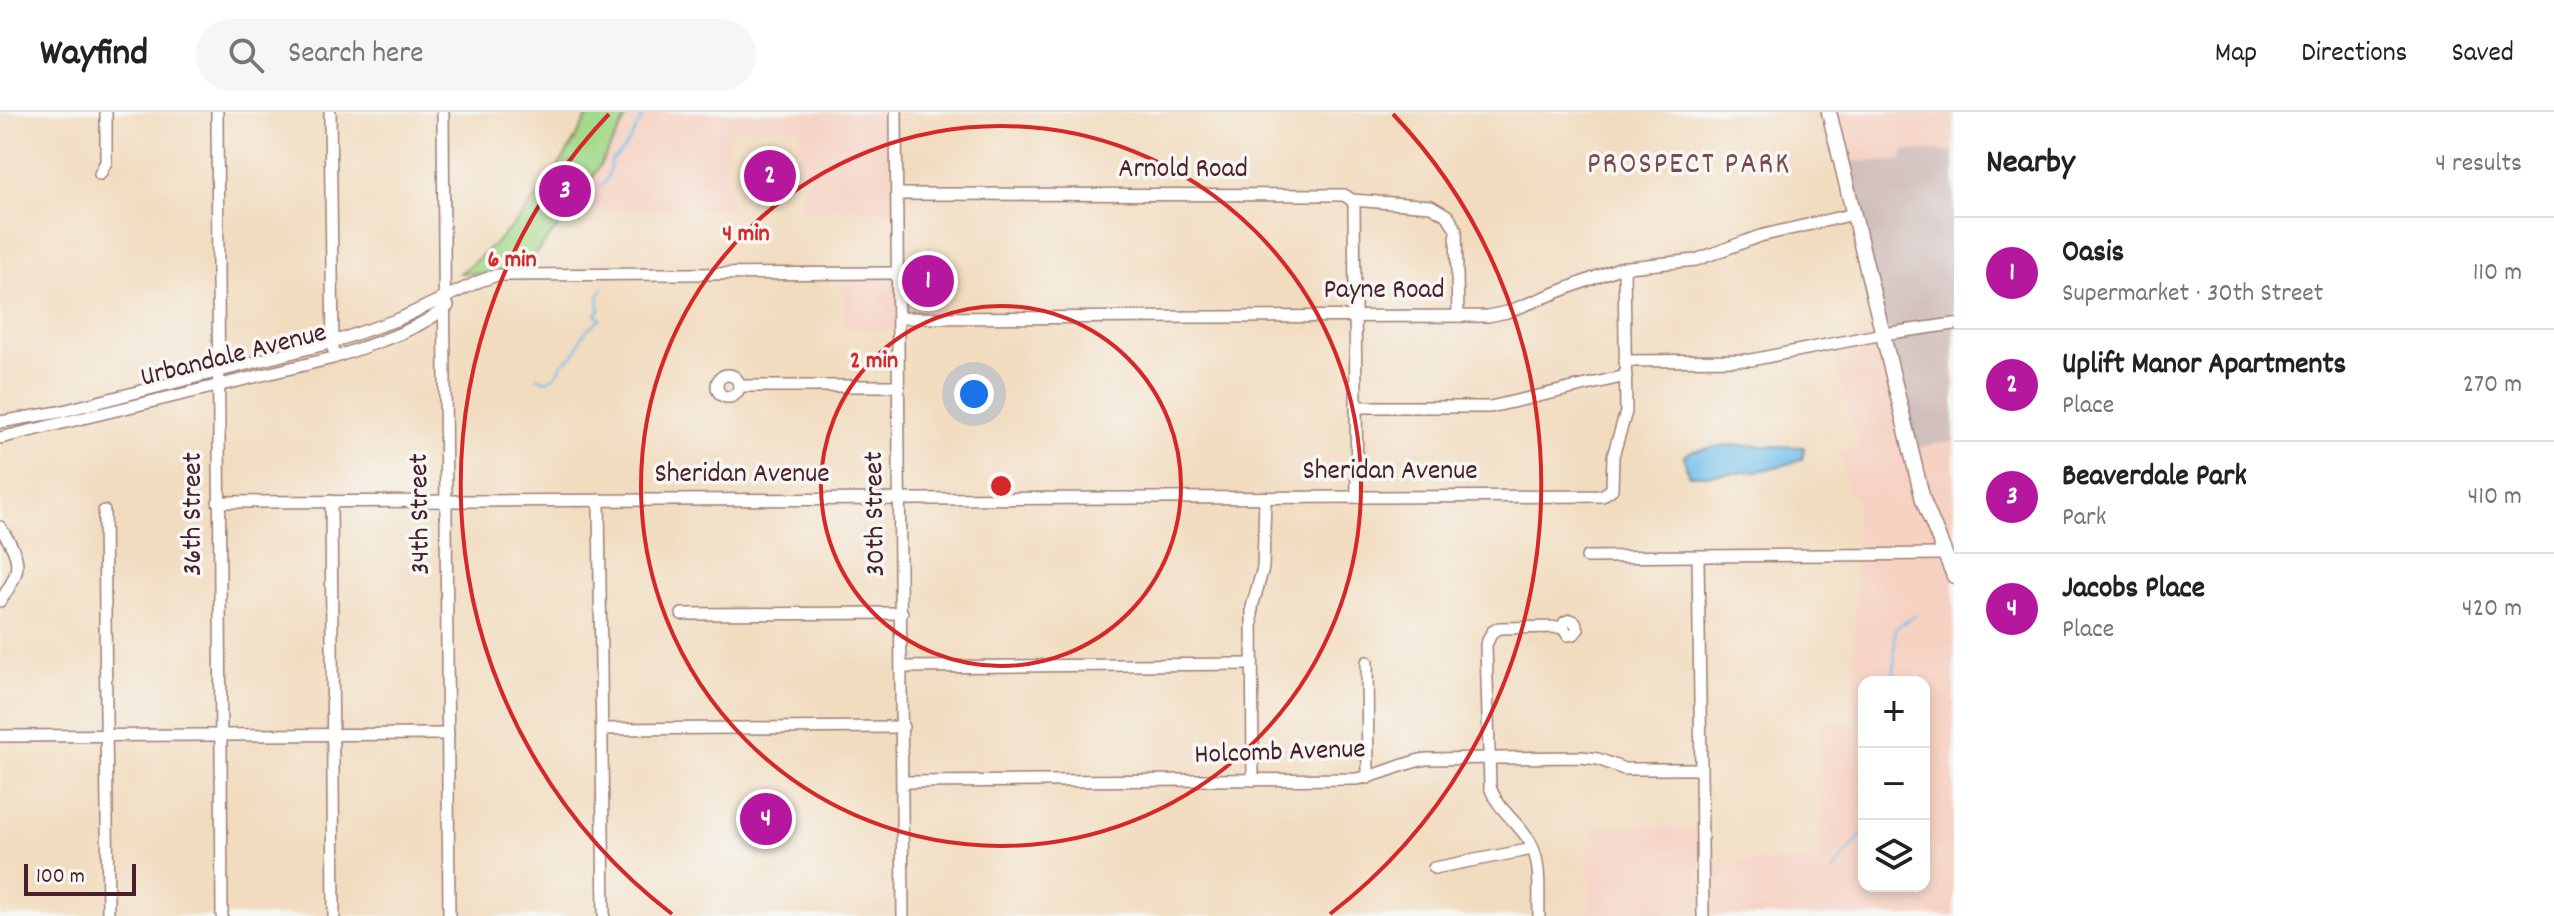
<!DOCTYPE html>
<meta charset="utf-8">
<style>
:root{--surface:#fff;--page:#f6f6f6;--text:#222;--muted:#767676;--line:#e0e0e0;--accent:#b5179e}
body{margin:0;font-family:Dekko,sans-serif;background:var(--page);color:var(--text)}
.controls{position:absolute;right:24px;bottom:24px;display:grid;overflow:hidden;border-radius:16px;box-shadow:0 4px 12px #0003}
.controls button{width:72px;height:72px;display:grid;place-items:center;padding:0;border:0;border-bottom:2px solid var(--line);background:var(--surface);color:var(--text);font:40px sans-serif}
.scale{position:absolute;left:24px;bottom:20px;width:112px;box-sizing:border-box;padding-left:8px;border:4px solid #4a1f2b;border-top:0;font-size:22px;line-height:28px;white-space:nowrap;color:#4a1f2b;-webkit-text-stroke:6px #f6f6f2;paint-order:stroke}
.you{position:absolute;left:974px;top:282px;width:28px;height:28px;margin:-20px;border:6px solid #fff;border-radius:50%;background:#1a73e8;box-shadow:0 0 0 12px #1a73e833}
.badge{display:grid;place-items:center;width:52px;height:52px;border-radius:50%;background:var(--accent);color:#fff;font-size:26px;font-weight:700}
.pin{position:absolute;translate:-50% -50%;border:4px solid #fff;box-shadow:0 2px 8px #0006}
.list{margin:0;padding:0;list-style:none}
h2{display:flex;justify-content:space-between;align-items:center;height:104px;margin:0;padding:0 32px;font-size:34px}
h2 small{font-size:26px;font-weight:400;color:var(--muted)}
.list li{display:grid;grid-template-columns:52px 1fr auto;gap:24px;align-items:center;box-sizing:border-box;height:112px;padding:0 32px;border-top:2px solid var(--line)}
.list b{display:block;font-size:30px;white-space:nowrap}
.list p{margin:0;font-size:26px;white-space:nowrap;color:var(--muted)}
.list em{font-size:26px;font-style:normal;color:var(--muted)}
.icon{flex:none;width:44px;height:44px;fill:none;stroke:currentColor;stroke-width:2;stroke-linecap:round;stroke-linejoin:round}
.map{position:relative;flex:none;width:1954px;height:804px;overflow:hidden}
header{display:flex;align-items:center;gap:48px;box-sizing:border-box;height:112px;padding:0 40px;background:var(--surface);border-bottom:2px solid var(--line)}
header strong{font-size:38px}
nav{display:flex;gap:44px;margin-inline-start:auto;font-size:28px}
.search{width:560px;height:72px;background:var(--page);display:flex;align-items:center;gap:20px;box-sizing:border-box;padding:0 28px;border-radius:44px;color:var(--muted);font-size:30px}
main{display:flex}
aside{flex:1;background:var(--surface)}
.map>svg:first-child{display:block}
.built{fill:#f6d2c3;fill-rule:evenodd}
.industrial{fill:#d1bfbd}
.green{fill:#a4da8b;stroke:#777c5b;stroke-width:2}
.water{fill:#6fbfea;stroke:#5c6f8a;stroke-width:2}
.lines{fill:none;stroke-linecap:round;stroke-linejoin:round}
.stream{stroke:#6fbfea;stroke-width:2}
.minor-casing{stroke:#9e7e75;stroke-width:14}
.major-casing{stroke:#9e7e75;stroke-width:17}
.minor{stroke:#fff;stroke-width:11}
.major{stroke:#fff;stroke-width:14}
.ring{fill:none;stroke:#d62828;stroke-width:4}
.labels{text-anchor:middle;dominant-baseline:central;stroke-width:7;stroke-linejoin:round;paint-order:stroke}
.street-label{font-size:28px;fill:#4a1f2b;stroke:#f6f6f2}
.neighbourhood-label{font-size:30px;letter-spacing:2px;fill:#784a51;stroke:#f6f6f2}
.centre{fill:#d62828;stroke:#f6f6f2;stroke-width:4}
.ring-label{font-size:24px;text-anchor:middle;font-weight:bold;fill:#d62828;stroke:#f6f6f2;stroke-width:7;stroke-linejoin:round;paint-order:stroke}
</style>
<header>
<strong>Wayfind</strong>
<div class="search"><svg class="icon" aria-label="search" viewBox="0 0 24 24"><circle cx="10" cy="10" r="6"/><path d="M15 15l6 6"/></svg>Search here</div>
<nav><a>Map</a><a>Directions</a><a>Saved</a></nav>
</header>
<main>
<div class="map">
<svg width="1954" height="804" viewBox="0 0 1954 804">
<rect width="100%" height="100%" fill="#f6f6f2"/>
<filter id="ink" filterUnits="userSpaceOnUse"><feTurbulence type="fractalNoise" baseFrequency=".0125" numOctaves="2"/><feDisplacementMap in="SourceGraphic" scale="16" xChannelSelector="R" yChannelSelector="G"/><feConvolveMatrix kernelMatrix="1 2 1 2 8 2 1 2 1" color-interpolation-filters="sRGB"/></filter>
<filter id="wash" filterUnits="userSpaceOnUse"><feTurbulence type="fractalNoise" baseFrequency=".006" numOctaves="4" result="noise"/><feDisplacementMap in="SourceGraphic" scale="32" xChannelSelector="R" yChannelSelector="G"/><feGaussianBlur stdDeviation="1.8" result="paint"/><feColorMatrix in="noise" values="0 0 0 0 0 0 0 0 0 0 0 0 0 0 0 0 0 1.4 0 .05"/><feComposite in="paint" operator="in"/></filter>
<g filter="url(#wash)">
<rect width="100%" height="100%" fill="#f2dcbf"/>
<g class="built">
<path d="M 629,0 L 896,0 L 897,98 L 802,98 L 800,16 L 728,16 L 729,98 L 573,98 L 595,63 Z"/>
<path d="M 1829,0 L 1954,0 L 1954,39 L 1903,39 L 1903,49 L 1841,49 Z"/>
<path d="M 898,157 L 942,157 L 942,206 L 899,206 L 899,218 L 843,217 L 844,161 Z"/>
<path d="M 1883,222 L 1910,337 L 1954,328 L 1954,804 L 1707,804 L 1706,750 L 1820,750 L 1821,612 L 1855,612 L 1856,384 L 1848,383 L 1839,340 L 1858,335 L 1831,232 ZM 1864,570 L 1924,570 L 1924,774 L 1864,774 Z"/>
<path d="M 1590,715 L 1698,715 L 1699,804 L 1589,804 Z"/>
</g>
<path class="industrial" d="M 1903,39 L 1954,39 L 1954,328 L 1910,337 L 1841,49 L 1902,49 Z"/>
<path class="green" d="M 590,0 L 629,0 C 598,60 566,114 516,161 L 460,161 C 521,115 555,66 590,0 Z"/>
<path class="water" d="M 1727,333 L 1804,335 L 1803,346 C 1772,361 1722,363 1688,363 L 1684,344 L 1692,339 Z"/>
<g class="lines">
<g class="stream">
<path d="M 601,75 L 607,67 L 612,48 C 630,35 635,18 645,0"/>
<path d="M 537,265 L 545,269 C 556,265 559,262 562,251 C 585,237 573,235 585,220 C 589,215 596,210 601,206 L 596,202 L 600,198 C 597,189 597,184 603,176"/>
<path d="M 1894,570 L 1895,517 L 1915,503"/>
<path d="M 1833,759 L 1864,720"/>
</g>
</g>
</g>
<g filter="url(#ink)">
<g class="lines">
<g class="minor-casing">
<g id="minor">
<path d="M 217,0 L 222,804"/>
<path d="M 330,0 L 333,237"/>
<path d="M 443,0 L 449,804"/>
<path d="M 896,0 L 903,804"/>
<path d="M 100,62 L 106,50 L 106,0"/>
<path d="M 897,82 L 1344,83 L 1352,88 L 1431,94 L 1448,104 L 1456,118 L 1458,204"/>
<path d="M 1352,88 L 1354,93 L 1357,385"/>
<path d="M 899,206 L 1488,204 L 1507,200 L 1619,156 L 1696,148 L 1760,124 L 1854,102"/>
<path d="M 1625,249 L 1751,248 L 1883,222 L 1954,212"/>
<circle cx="728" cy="274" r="11"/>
<path d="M 739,274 L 899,274"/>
<path d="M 1356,295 L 1490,295 L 1626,264"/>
<path d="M 0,310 L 59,300 L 333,230 L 399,207 L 480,169 L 497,163 L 898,161"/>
<path d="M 0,326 L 333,246 C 371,232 416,220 448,194"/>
<path d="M 599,388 L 604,804"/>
<path d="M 331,389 L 334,804"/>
<path d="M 218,390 L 1602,384 L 1612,377 L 1613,344 L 1626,300 L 1624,155"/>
<path d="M 104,399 L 108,804"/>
<path d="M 0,415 C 22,448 23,457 0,489"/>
<path d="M 1698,444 L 1703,804"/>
<path d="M 1587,445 L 1945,442"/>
<path d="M 682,502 L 902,501"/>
<path d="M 1367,550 L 1368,666"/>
<path d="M 903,555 L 1252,552"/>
<path d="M 603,617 L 903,615"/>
<path d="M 0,624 L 448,622"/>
<path d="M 1253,668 L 1252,495 L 1263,456 L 1265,386"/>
<path d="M 903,670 L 1356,667 C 1382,664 1401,651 1426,647 L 1581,645 L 1598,647 L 1624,657 L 1701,657"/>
<path d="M 1434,756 L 1533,737"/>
<path d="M 1539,804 C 1538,780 1542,752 1530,730 C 1518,710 1498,698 1490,675 L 1486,533 L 1492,520 L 1499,516 L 1562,515 L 1565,510 L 1571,508 L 1575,510 L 1578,517 L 1574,522 L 1568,523 L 1562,515"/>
</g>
</g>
<g class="major-casing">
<path id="major" d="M 1829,0 L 1923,388 L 1954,464"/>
</g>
<use href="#minor" class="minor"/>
<use href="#major" class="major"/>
</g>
</g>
<g class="ring">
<circle cx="1001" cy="374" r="180"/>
<circle cx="1001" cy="374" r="360"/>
<path d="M672 802A540 540 0 0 1 609 2M1393 2A540 540 0 0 1 1330 802"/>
</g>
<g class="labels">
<g class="street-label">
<text x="1183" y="59">Arnold Road</text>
<text x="1384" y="180">Payne Road</text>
<text transform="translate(234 245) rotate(-14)">Urbandale Avenue</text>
<text x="1390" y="361">Sheridan Avenue</text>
<text x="742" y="364">Sheridan Avenue</text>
<text transform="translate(195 402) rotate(-90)">36th Street</text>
<text transform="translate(422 402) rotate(-91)">34th Street</text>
<text transform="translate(877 402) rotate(-91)">30th Street</text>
<text transform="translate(1280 642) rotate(-2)">Holcomb Avenue</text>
</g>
<g class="neighbourhood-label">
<text x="1689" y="54">PROSPECT PARK</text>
</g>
</g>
<circle cx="1001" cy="374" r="12" class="centre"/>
<g class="ring-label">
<text x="746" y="128">4 min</text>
<text x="512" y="154">6 min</text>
<text x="874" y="255">2 min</text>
</g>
</svg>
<div class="controls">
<button>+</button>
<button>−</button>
<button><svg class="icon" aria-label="layers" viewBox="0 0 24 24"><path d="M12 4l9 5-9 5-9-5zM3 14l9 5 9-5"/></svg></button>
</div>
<div class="scale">100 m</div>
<div class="you"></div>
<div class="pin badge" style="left:928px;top:169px">1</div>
<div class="pin badge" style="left:770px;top:64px">2</div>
<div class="pin badge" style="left:565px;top:79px">3</div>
<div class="pin badge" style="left:766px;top:707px">4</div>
</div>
<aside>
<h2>Nearby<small>4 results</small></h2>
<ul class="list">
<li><span class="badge">1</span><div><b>Oasis</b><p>Supermarket · 30th Street</p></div><em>110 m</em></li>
<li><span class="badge">2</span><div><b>Uplift Manor Apartments</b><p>Place</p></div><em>270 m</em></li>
<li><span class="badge">3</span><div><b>Beaverdale Park</b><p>Park</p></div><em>410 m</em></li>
<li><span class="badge">4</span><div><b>Jacobs Place</b><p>Place</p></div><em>420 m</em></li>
</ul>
</aside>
</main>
